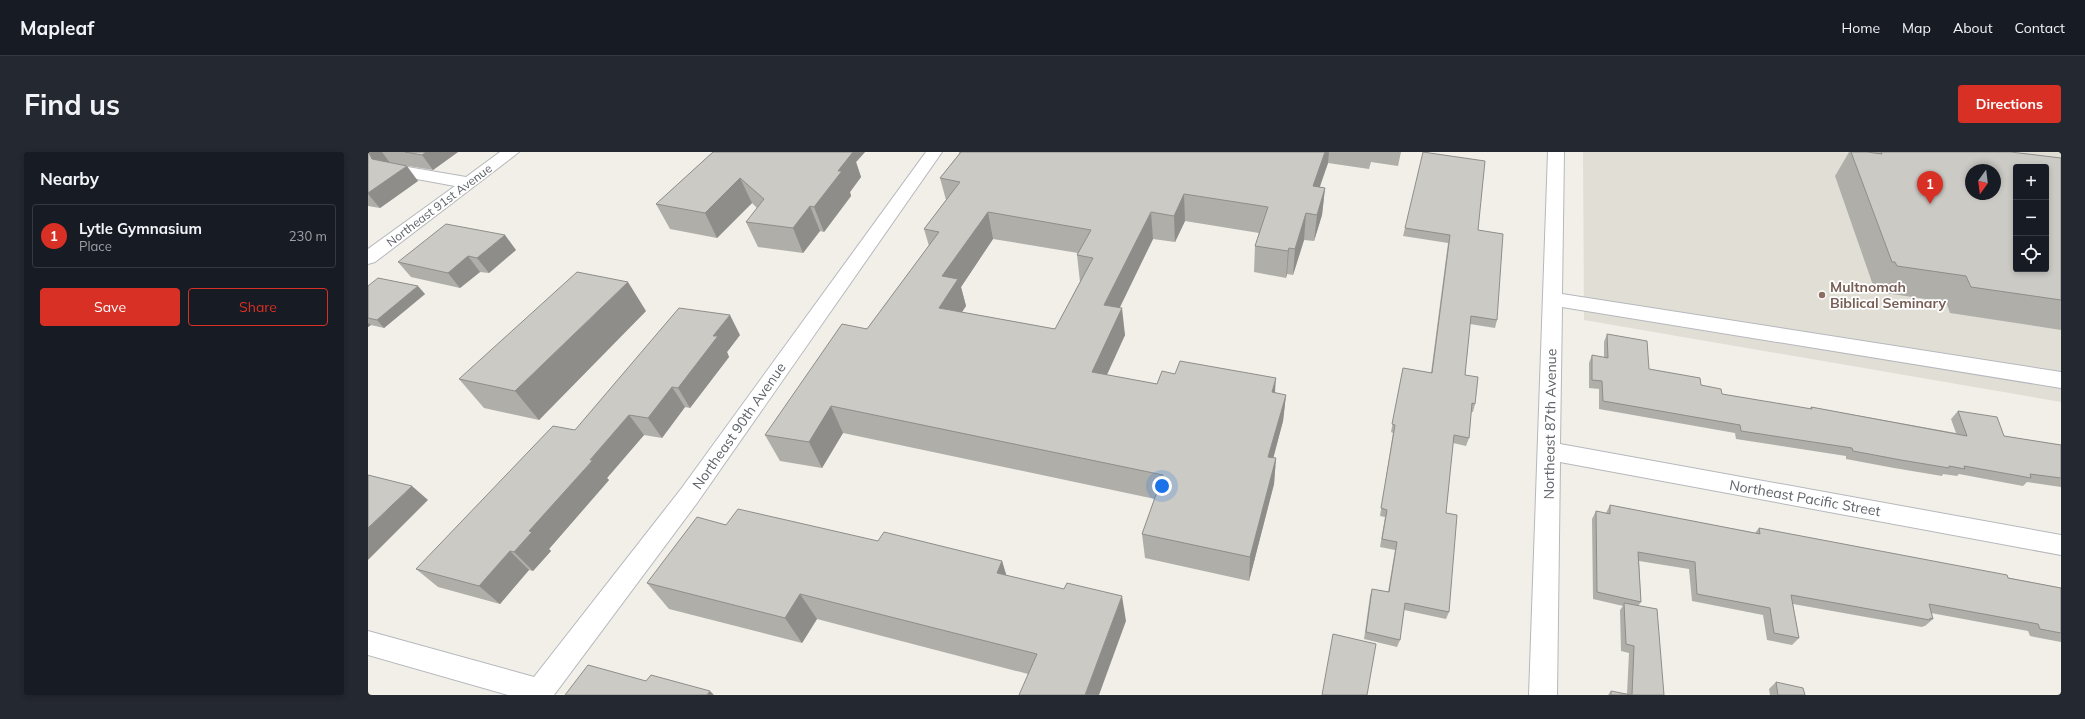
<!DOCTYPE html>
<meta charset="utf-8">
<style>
:root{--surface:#171b24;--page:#242831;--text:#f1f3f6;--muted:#9ea1a6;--line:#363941;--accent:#d93025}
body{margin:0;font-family:Mulish,sans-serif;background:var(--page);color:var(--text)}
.controls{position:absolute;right:12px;top:12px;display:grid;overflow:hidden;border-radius:4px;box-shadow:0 2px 6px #0003}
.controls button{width:36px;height:36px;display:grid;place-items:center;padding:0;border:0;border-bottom:1px solid var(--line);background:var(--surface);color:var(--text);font:20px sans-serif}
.compass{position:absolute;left:1597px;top:12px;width:36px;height:36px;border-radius:50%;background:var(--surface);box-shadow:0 2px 6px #0003;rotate:194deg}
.you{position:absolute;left:794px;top:334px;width:14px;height:14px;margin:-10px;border:3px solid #fff;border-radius:50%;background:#1a73e8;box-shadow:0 0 0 6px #1a73e833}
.badge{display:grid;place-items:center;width:26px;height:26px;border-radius:50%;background:var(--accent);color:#fff;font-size:13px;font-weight:700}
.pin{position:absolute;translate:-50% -33px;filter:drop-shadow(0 1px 2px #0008)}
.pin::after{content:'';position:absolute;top:21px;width:14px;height:12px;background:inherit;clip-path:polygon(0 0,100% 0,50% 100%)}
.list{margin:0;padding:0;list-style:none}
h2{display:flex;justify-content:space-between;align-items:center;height:52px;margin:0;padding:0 16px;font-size:17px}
h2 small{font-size:13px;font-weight:400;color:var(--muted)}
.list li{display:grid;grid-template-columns:26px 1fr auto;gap:12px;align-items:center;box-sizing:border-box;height:64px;margin:0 8px 8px;padding:0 8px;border:1px solid var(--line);border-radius:4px}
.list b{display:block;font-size:15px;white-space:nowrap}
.list p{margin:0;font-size:13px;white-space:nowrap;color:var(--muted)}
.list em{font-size:13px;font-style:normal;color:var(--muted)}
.actions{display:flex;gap:8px;padding:12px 16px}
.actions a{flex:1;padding:9px 0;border:1px solid var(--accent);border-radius:4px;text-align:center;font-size:14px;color:var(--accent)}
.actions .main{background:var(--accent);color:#fff}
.icon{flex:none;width:22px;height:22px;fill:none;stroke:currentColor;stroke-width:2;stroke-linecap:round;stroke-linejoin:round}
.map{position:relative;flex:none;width:1693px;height:543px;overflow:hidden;border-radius:4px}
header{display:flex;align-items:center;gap:24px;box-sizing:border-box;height:56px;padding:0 20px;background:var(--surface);border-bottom:1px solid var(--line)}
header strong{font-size:19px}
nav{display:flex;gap:22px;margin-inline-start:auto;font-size:14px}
.intro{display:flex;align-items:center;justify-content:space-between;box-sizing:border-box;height:96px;padding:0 24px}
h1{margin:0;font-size:28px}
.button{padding:10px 18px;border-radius:4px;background:var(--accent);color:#fff;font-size:14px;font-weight:700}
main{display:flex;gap:24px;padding:0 24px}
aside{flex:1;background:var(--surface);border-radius:4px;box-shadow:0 2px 6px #0003}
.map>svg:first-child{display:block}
.education{fill:#e1ded6;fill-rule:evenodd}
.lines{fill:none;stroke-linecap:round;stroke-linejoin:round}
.minor-casing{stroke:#b5b8bc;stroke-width:2}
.minor{fill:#fff;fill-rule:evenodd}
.wall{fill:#afaea9;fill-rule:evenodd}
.shaded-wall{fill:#8f8d8a}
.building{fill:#cccac5;stroke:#8f8d8a;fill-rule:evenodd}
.education-dot{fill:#8d6e63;stroke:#fff;stroke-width:1.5}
.labels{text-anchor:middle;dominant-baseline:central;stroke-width:3.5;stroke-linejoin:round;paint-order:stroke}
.far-street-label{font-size:12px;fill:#5f6368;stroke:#fff}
.education-label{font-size:14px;font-weight:bold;fill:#785e54;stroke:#fff;text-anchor:start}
.street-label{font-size:14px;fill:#5f6368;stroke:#fff}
</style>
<header>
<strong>Mapleaf</strong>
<nav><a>Home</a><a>Map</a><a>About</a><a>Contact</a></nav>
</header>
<div class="intro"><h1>Find us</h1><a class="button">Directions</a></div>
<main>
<aside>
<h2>Nearby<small></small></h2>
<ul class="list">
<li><span class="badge">1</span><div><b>Lytle Gymnasium</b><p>Place</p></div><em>230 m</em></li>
</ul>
<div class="actions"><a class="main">Save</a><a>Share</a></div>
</aside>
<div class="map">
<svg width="1693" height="543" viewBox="0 0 1693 543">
<rect width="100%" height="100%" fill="#f1efe8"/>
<path class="education" d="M 1215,0 L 1693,0 L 1693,250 L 1216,168 ZM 1648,15 L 1678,15 L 1678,117 L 1648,117 ZM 1603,18 L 1627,18 L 1627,42 L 1603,42 Z"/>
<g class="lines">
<g class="minor-casing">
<g id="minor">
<path d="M 132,0 L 151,0 L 7,110 L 0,112 L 0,97 L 87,34 L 16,21 L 14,17 L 16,13 L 22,12 L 98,25 Z"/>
<path d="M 558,0 L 574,0 L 329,351 L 186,543 L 140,543 L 0,503 L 0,479 L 166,525 L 313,337 Z"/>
<path d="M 1180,0 L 1196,0 L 1194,142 L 1693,220 L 1693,236 L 1194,155 L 1192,292 L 1693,383 L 1693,403 L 1192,310 L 1189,543 L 1161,543 Z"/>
</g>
</g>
<use href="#minor" class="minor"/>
</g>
<g class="wall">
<path d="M 0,0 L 90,0 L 65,18 L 22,11 L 50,29 L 12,56 L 0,54 Z"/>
<path d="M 345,0 L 497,0 L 488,10 L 493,25 L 482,40 L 483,44 L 456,80 L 452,79 L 435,101 L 390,95 L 378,70 L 389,56 L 384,51 L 349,86 L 302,77 L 288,52 Z"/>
<path d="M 591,0 L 1033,0 L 1030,14 L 1003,10 L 1001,17 L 960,11 L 951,35 L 957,36 L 954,63 L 946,89 L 936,88 L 925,123 L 919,122 L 918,126 L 886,120 L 887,94 L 891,81 L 817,69 L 807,90 L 785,87 L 751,156 L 757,183 L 739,223 L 789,232 L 907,241 L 918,243 L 915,269 L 905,306 L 908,306 L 906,332 L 881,429 L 777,406 L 774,382 L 787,347 L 475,281 L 454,316 L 412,309 L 397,283 L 499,177 L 561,94 L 556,77 L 578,48 L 572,26 L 591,2 ZM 625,87 L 710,101 L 709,103 L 712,130 L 687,177 L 594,160 L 598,154 L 593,135 Z"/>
<path d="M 1481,0 L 1643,0 L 1693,6 L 1693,178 L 1582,161 L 1578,150 L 1510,140 L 1509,136 L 1506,136 L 1467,24 Z"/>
<path d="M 1037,76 L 1110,78 L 1129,168 L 1127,176 L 1102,172 L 1097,223 L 1107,252 L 1105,260 L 1103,260 L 1101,286 L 1098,294 L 1085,291 L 1078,361 L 1081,460 L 1078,467 L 1036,458 L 1032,488 L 1029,495 L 996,487 L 1002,444 L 1004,437 L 1020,440 L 1027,398 L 1012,395 L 1017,365 L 1012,364 L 1025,281 L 1023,280 L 1035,216 L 1063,221 L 1080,91 L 1035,84 Z"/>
<path d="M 148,98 L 121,121 L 112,120 L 92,136 L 43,125 L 30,110 Z"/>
<path d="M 0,134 L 57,142 L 16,176 L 3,173 L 0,175 Z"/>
<path d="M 278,159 L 171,268 L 116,256 L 91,227 Z"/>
<path d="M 1239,182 L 1281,217 L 1333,233 L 1354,242 L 1442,257 L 1443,255 L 1588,281 L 1583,267 L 1590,259 L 1636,284 L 1693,293 L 1693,335 L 1659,330 L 1655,334 L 1591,322 L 1589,324 L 1575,322 L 1574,324 L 1526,316 L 1478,307 L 1478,304 L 1368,287 L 1367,281 L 1231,257 L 1231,237 L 1221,236 L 1221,211 L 1224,203 L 1236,206 L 1236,190 Z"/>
<path d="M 372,183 L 359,200 L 361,205 L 322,256 L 317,255 L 294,286 L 276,283 L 239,326 L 241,328 L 181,397 L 183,399 L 165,419 L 161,418 L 132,452 L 70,435 L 48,417 L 207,278 Z"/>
<path d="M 1242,353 L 1387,381 L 1391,376 L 1693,436 L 1693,490 L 1662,484 L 1660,479 L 1563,461 L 1565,467 L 1557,474 L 1556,474 L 1554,475 L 1425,452 L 1431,486 L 1424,493 L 1399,488 L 1395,463 L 1324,449 L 1321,417 L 1271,409 L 1273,450 L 1270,454 L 1296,543 L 1240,543 L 1243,539 L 1259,542 L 1261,501 L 1253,499 L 1252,458 L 1255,454 L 1225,447 L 1224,367 L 1228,359 L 1238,361 Z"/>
<path d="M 358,373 L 510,389 L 634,409 L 638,423 L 758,469 L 660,522 L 449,467 L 434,491 L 301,457 L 279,431 Z"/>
<path d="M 1408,530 L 1437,543 L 1402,543 L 1401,537 Z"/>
</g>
<g class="shaded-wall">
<path d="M 2,0 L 14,0 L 22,11 L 4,7 L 1,1 Z"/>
<path d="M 58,0 L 90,0 L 65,18 L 54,3 Z"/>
<path d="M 468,0 L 497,0 L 488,10 L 493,25 L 482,40 L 483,44 L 456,80 L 446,55 L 470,19 Z"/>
<path d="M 957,0 L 961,0 L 960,11 L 943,61 L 945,34 Z"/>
<path d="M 39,14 L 50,29 L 12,56 L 0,42 L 0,41 Z"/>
<path d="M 372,26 L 384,51 L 349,86 L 337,61 Z"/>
<path d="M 957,36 L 954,63 L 946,89 L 949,63 Z"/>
<path d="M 816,42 L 817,69 L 807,90 L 806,64 Z"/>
<path d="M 442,54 L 452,79 L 435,101 L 425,76 Z"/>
<path d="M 620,60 L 625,87 L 593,135 L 598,154 L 579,182 L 571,156 L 574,124 Z"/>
<path d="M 783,60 L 785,87 L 740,180 L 736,153 Z"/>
<path d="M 938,61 L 936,88 L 925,123 L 927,97 Z"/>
<path d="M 137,83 L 148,98 L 121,121 L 109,106 Z"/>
<path d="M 921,96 L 919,122 L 918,126 L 920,99 Z"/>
<path d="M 100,104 L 112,120 L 92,136 L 80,121 Z"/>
<path d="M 260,130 L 278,159 L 171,268 L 147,239 Z"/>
<path d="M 50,134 L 57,142 L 16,176 L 9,168 Z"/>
<path d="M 754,156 L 757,183 L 728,246 L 724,220 Z"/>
<path d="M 362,163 L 372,183 L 359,200 L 361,205 L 322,256 L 310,236 L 345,184 Z"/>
<path d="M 0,171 L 3,173 L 0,175 Z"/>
<path d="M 908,226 L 906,253 L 904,240 Z"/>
<path d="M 304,235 L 317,255 L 294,286 L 280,266 Z"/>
<path d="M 918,243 L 915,269 L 899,330 L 900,305 Z"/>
<path d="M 463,254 L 475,281 L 454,316 L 441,290 Z"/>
<path d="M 261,263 L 276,283 L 239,326 L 241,328 L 181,397 L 183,399 L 165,419 L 146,400 L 161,379 L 222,308 Z"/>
<path d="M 908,306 L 906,332 L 881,429 L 882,405 Z"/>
<path d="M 44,334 L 60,348 L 0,408 L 0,376 Z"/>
<path d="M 142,399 L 161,418 L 132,452 L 111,434 Z"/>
<path d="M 634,409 L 642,435 L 629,421 Z"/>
<path d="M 432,442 L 449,467 L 434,491 L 417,466 Z"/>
<path d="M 754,444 L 758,469 L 731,543 L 717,543 Z"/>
<path d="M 342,539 L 346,543 L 339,543 Z"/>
</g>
<g class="building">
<path d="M 0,0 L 2,0 L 1,1 L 4,7 L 39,14 L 0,41 Z"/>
<path d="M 37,0 L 58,0 L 54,3 Z"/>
<path d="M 345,0 L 485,0 L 470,19 L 474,19 L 446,55 L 442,54 L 425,76 L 378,70 L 396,47 L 372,26 L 337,61 L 288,52 Z"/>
<path d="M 593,0 L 957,0 L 945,34 L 957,36 L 949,63 L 938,61 L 927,97 L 921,96 L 920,99 L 887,94 L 900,55 L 816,42 L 806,64 L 783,60 L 736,153 L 754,156 L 724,220 L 789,232 L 794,219 L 807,222 L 812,209 L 908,226 L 904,240 L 918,243 L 900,305 L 908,306 L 882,405 L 774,382 L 795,323 L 463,254 L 441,290 L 397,283 L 474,172 L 499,177 L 571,80 L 556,77 L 592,30 L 572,26 ZM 620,60 L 723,78 L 709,103 L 725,106 L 687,177 L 571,156 L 590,127 L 574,124 Z"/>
<path d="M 1055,0 L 1117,9 L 1110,78 L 1135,82 L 1129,168 L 1103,164 L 1097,223 L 1110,225 L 1107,252 L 1104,251 L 1101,286 L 1086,283 L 1078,361 L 1089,363 L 1081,460 L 1037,451 L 1032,488 L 998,480 L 1004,437 L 1021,440 L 1029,390 L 1014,387 L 1019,358 L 1013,356 L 1027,273 L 1024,272 L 1035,216 L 1064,221 L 1082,83 L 1037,76 Z"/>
<path d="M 1483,0 L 1499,0 L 1514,2 L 1513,0 L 1643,0 L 1693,6 L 1693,148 L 1603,135 L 1598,124 L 1529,114 L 1527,110 L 1524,110 ZM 1648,15 L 1678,15 L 1678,117 L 1648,117 ZM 1603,18 L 1627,18 L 1627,42 L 1603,42 Z"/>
<path d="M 78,72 L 137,83 L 109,106 L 100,104 L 80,121 L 30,110 Z"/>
<path d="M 209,120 L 260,130 L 147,239 L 91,227 Z"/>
<path d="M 10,126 L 50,134 L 9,168 L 0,166 L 0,134 Z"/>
<path d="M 311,156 L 362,163 L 345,184 L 350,184 L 310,236 L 304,235 L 280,266 L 261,263 L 222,308 L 225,308 L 161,379 L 164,380 L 146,400 L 142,399 L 111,434 L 48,417 L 185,274 L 207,278 Z"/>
<path d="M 1239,182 L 1279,189 L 1281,217 L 1332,226 L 1333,233 L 1353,237 L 1354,242 L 1444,257 L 1443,255 L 1599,284 L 1590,259 L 1629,265 L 1636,284 L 1693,293 L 1693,326 L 1662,322 L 1663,326 L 1596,314 L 1597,317 L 1581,314 L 1581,316 L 1533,308 L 1485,299 L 1484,296 L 1373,279 L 1372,273 L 1235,249 L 1234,229 L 1224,228 L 1224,203 L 1240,206 Z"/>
<path d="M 0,323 L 44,334 L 0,376 Z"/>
<path d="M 1242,353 L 1392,382 L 1391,376 L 1639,423 L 1640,426 L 1693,436 L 1693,481 L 1672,477 L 1670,472 L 1561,452 L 1565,467 L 1562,466 L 1562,468 L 1423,443 L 1431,486 L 1406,481 L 1402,456 L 1329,442 L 1327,410 L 1270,400 L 1273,450 L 1229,440 L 1228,359 L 1242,362 Z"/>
<path d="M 370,357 L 510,389 L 516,380 L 634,409 L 629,421 L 696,437 L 699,431 L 754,444 L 717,543 L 651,543 L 669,502 L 432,442 L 417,466 L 279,431 L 329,365 L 358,373 Z"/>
<path d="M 1256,451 L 1289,457 L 1296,543 L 1264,543 L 1266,494 L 1258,492 Z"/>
<path d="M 965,482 L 1008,492 L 999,543 L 954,543 Z"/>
<path d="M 220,513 L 278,529 L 283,523 L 342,539 L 339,543 L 197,543 Z"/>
<path d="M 1408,530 L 1435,536 L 1437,543 L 1410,543 Z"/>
<path d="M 1243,539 L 1263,543 L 1243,543 Z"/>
</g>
<circle class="education-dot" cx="1454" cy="143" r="4"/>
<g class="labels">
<g class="far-street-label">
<text transform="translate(71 53) rotate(-37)">Northeast 91st Avenue</text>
</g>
<g class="education-label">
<text x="1462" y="135">Multnomah<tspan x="1462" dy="16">Biblical Seminary</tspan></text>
</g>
<g class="street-label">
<text transform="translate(1182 272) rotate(-89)">Northeast 87th Avenue</text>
<text transform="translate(371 274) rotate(-55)">Northeast 90th Avenue</text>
<text transform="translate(1437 346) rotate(10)">Northeast Pacific Street</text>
</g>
</g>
</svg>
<div class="controls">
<button>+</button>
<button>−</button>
<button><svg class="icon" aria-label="locate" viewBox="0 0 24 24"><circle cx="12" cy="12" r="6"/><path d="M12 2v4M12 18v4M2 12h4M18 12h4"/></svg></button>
</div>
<svg class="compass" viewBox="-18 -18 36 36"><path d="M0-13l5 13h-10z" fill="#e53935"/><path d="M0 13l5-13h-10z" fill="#9ea1a6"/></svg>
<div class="you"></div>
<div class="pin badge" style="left:1562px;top:52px">1</div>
</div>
</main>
